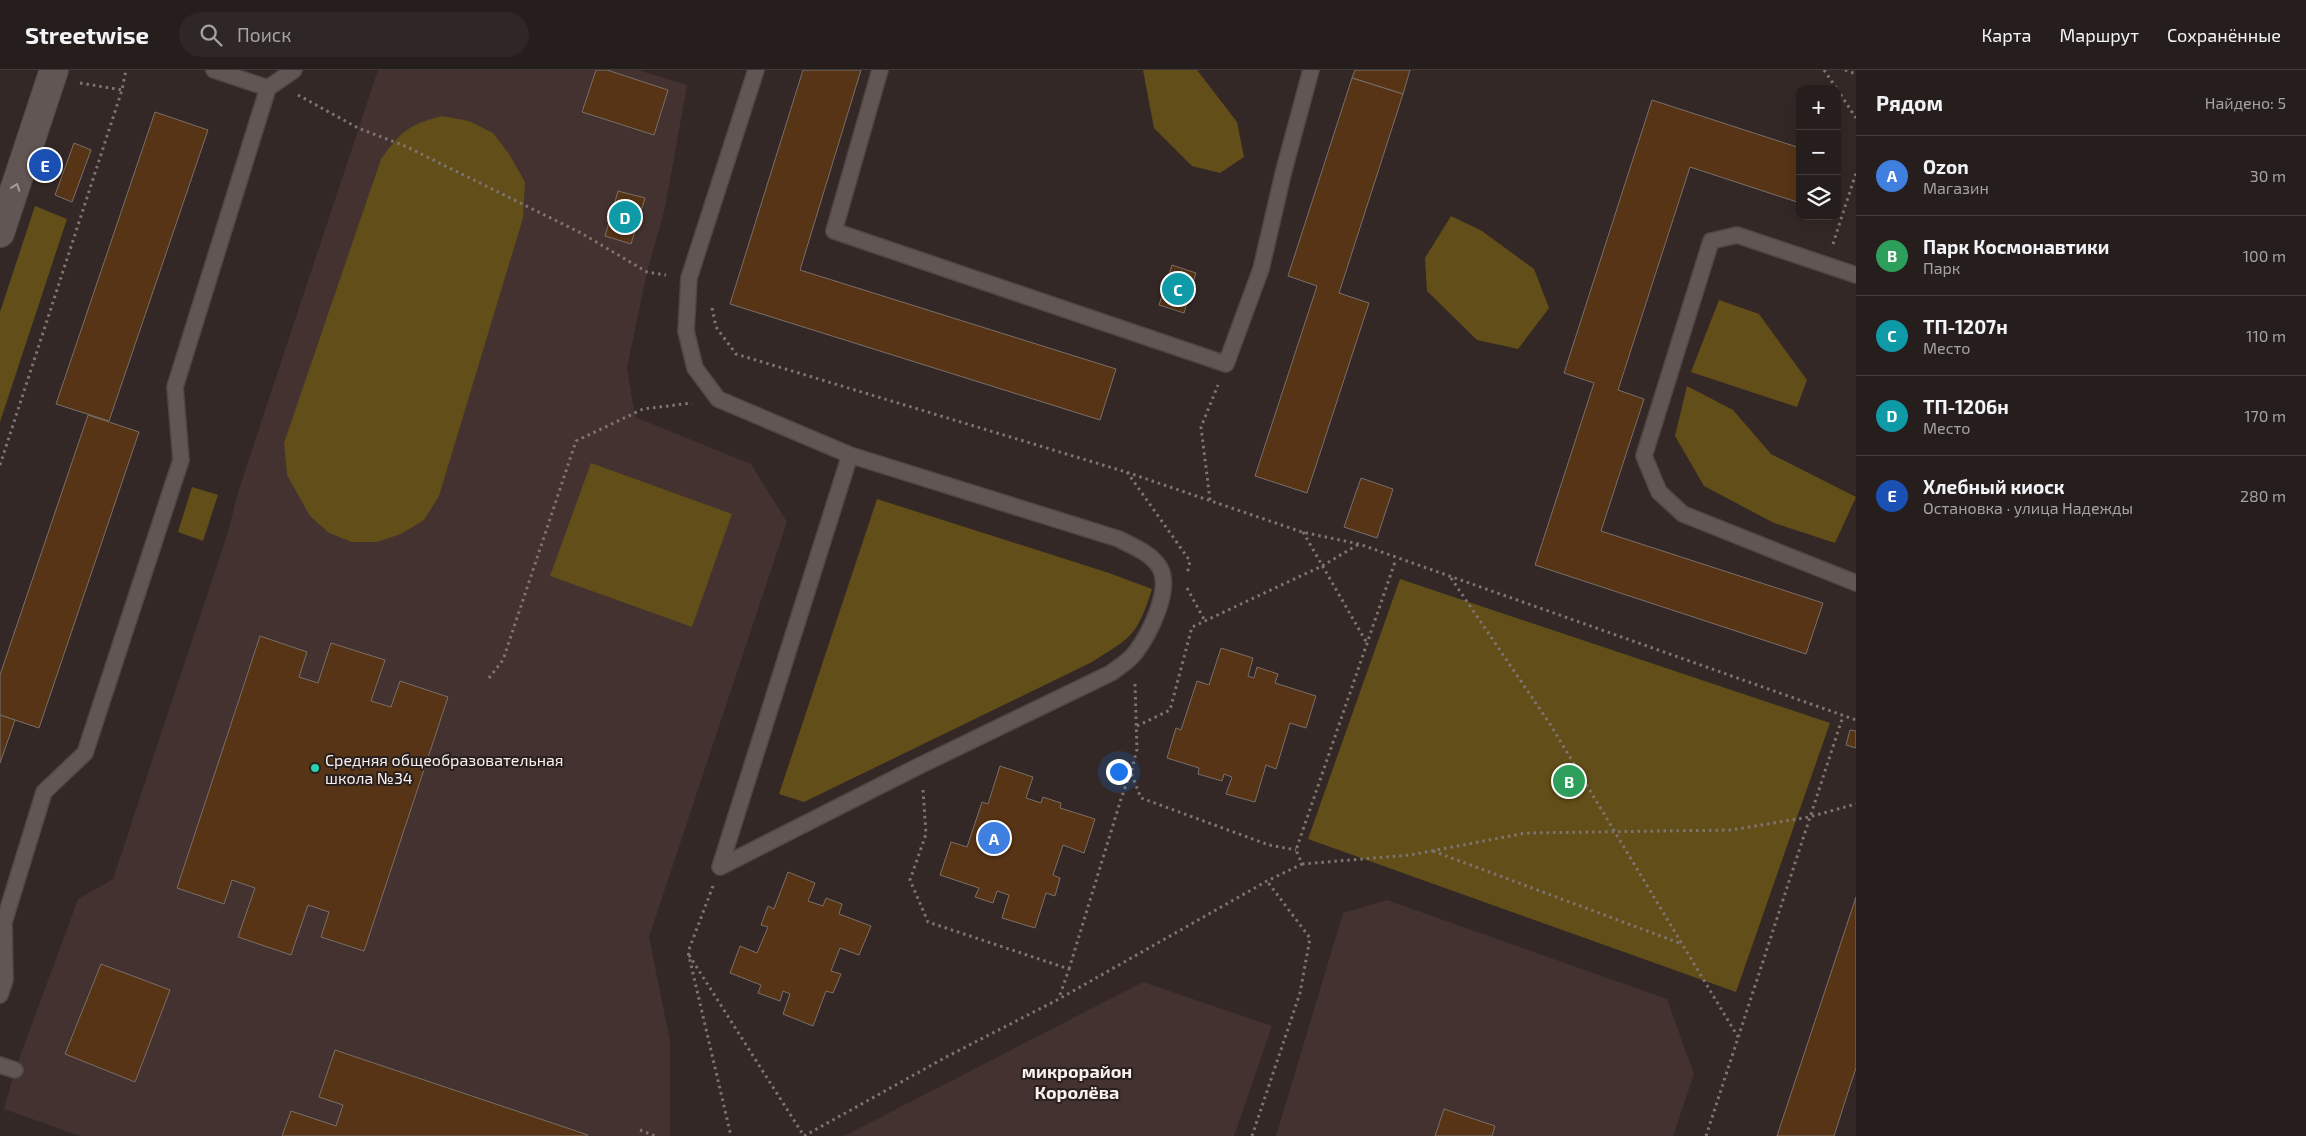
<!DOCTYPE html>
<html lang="ru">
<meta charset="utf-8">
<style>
:root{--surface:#261e1c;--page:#2e2725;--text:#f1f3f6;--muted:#a4a2a3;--line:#423c3b;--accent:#bca0f2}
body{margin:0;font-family:"Exo 2",sans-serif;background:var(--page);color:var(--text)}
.controls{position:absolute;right:15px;top:15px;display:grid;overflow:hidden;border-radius:10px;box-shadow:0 5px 20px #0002}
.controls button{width:45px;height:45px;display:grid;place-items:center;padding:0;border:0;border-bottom:1px solid var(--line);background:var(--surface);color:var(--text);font:25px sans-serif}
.you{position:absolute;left:1118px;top:701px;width:18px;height:18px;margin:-12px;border:4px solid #fff;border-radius:50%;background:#1a73e8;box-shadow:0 0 0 8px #1a73e833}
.badge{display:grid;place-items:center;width:32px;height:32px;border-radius:50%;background:var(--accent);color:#fff;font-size:16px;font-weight:700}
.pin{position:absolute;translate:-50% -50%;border:2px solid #fff;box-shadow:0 1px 5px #0006}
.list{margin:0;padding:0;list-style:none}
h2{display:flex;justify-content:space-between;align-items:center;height:65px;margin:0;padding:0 20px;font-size:21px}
h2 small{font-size:16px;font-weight:400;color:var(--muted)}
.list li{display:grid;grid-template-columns:32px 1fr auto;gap:15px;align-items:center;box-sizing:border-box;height:80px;padding:0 20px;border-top:1px solid var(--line)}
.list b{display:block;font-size:19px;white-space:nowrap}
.list p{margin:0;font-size:16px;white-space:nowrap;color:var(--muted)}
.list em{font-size:16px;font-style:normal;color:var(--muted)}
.icon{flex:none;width:28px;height:28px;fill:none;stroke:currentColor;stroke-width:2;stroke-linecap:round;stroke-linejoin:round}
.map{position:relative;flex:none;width:1856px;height:1066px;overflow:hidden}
header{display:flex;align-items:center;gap:30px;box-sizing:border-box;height:70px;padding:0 25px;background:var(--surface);border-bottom:1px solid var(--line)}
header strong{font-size:24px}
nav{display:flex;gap:28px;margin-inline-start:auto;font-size:18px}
.search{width:350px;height:45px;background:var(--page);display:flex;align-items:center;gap:12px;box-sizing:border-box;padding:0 18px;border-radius:28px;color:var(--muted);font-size:19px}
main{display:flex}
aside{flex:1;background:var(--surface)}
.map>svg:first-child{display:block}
.built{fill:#43322f}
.green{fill:#624e18}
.building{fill:#573416;stroke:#796f68}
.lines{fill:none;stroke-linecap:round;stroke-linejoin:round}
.service-casing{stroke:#4f4745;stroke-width:18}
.secondary-casing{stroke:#4f4745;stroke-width:30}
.path{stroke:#7e7472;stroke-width:3;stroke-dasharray:2.5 4;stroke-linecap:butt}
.service{stroke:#625654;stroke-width:15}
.secondary{stroke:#625654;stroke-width:28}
.oneway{stroke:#a69c9a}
.poi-dot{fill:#26d5ae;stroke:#291f1d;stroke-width:2}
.labels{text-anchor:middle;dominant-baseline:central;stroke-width:4;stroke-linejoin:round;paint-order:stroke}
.poi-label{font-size:16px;fill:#f8f1ef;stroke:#291f1d;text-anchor:start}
.neighbourhood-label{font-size:18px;font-weight:bold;fill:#f8f1ef;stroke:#291f1d}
</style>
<header>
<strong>Streetwise</strong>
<div class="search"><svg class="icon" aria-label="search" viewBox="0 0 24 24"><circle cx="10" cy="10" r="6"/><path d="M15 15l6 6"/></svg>Поиск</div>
<nav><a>Карта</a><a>Маршрут</a><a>Сохранённые</a></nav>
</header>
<main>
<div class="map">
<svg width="1856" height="1066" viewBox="0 0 1856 1066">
<rect width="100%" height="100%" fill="#332826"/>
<g class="built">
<path d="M 378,0 L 638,0 L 687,15 L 665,138 L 647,202 L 627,298 L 635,347 L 751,394 L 787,452 L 649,867 L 670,971 L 670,1066 L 80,1066 L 4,1039 L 15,1000 L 78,829 L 113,809 L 227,465 L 239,419 Z"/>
<path d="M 1387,830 L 1667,929 L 1694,1004 L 1673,1066 L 1276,1066 L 1343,843 Z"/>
<path d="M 1143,912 L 1272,956 L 1234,1066 L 844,1066 Z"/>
</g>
<g class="green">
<path d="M 1143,0 L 1197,0 L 1237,52 L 1244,87 L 1220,103 L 1192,96 L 1154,58 Z"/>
<path d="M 442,46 L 469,51 L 493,63 L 509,84 L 525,112 L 523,148 L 439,426 L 424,450 L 401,464 L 377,472 L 352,472 L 329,463 L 310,446 L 287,405 L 284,373 L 381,89 C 401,61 408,55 442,46 Z"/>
<path d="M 35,136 L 67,149 L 0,352 L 0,242 Z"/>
<path d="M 1451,146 L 1482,161 L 1534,199 L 1549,238 L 1518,279 L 1477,270 L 1427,221 L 1425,188 Z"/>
<path d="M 1719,230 L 1759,244 L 1807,310 L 1797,337 L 1691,302 Z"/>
<path d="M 1687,316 L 1733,340 L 1771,384 L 1856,427 L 1835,473 L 1774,453 L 1704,416 L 1675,366 Z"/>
<path d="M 591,393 L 732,444 L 692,557 L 550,506 Z"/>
<path d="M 192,417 L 218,425 L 203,471 L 178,462 Z"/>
<path d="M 877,429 L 1109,503 L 1152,519 C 1137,566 1132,567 1092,592 L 804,732 L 779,724 Z"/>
<path d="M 1400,509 L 1830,653 L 1736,922 L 1308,769 Z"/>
</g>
<g class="building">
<path d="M 596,0 L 607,0 L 668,20 L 654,65 L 582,42 Z"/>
<path d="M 803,0 L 861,0 L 800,200 L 1116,299 L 1100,350 L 730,234 Z"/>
<path d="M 1355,0 L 1410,0 L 1403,24 L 1352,8 Z"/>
<path d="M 1352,8 L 1403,24 L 1339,223 L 1369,233 L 1307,423 L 1255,406 L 1317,216 L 1288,206 Z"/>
<path d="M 1652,30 L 1800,78 L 1800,133 L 1690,97 L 1618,320 L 1644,329 L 1601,461 L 1823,533 L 1806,584 L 1535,495 L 1594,313 L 1564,303 Z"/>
<path d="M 155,42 L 208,60 L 109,351 L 56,334 Z"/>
<path d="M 74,73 L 91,80 L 72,132 L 55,125 Z"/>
<path d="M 618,121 L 645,128 L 631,174 L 605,166 Z"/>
<path d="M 1172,195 L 1196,203 L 1184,243 L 1159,235 Z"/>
<path d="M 88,345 L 139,362 L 39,658 L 0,645 L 0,605 Z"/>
<path d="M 1361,408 L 1393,419 L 1377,468 L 1344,457 Z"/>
<path d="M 260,566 L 307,582 L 299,607 L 318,613 L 331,573 L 385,590 L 371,631 L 391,637 L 400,611 L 448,627 L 364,881 L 321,867 L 329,842 L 308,835 L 291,885 L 238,867 L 255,818 L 232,810 L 224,834 L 177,818 Z"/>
<path d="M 1221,578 L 1253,588 L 1248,606 L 1254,608 L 1257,597 L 1278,604 L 1275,613 L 1316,626 L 1306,658 L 1290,653 L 1276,699 L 1266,695 L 1255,732 L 1226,724 L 1232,707 L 1224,704 L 1222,711 L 1198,704 L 1199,698 L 1167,688 L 1176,658 L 1181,660 L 1197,611 L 1209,615 Z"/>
<path d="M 0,645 L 15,650 L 0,693 Z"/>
<path d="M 1850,660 L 1856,661 L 1856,678 L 1846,675 Z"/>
<path d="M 1000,696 L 1033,707 L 1026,728 L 1041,733 L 1043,727 L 1061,733 L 1060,738 L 1095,749 L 1084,783 L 1063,775 L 1053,805 L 1060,808 L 1055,826 L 1046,823 L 1035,858 L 1002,848 L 1009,825 L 997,821 L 993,833 L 975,827 L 979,818 L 940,805 L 951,772 L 967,777 L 982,732 L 988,734 Z"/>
<path d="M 788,802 L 815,813 L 808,831 L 823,836 L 826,828 L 842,834 L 839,844 L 871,856 L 859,885 L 840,878 L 831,901 L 841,904 L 833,923 L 826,921 L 813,956 L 783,944 L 790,924 L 783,921 L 780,931 L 758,923 L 761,915 L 730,903 L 740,876 L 757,883 L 768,857 L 761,855 L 768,836 L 774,839 Z"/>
<path d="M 1856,827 L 1856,998 L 1848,1022 L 1834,1066 L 1777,1066 Z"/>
<path d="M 101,894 L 170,920 L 135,1012 L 65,984 Z"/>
<path d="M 335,980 L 588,1065 L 587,1066 L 282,1066 L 291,1041 L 336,1056 L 343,1035 L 319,1027 Z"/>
<path d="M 1444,1039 L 1495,1056 L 1492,1066 L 1435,1066 Z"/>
</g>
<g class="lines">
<g class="service-casing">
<g id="service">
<path d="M 214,0 L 268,18"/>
<path d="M 756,0 L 689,208 L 686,261 L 695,298 L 718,329 L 850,385 L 1119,469 C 1134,477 1151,483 1160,498 C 1172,520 1149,565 1135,583 C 1129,591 1119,597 1111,603 L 921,695 L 720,797 L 850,385"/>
<path d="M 880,0 L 834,161 L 1226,294 L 1261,199 L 1284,100 L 1311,0"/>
<path d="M 1856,205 L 1737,165 L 1711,171 L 1644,386 L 1659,422 L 1683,444 L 1856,513"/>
<path d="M 0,925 L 5,910 L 4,852 L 44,722 L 85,683 L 181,390 L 175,317 L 268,18 L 294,0"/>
<path d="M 0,995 L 15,1000"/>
</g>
</g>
<g class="secondary-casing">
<path id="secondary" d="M 0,163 L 54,0"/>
</g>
<g class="path">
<path d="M 1824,0 L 1837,19"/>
<path d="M 1845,0 L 1856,4"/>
<path d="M 80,13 L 122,20"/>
<path d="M 1837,19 L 1856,48"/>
<path d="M 298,25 L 358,58 L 405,76 L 581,163 L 647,202 L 666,205"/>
<path d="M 1833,174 L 1856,103"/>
<path d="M 712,238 L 716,257 L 736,284 L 1126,402 L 1302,462 L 1359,474 L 1856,650"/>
<path d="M 0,395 L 122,20 L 126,0"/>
<path d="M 1127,402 L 1190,491 L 1187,505"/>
<path d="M 1210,430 L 1201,357 L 1218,315"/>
<path d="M 1303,462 L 1368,575"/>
<path d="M 1451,508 L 1550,654 L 1738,967"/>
<path d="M 1187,518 L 1205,551"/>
<path d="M 489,608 L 503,590 L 576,371 L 643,339 L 692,333"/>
<path d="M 1135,614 L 1137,679 L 1131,703 L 1141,728 L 1269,775 L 1296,780"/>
<path d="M 1137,656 L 1170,640 L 1192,557 L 1322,496 L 1359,474"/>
<path d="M 923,720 L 926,764 L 910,810 L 928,852 L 1069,899 L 1059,928"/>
<path d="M 1433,781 L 1682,874"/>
<path d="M 1302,794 L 1410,785 L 1526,763 L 1731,760 L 1809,747 L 1856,734"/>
<path d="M 713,816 L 688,882 L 731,1066"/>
<path d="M 689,885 L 804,1066"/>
<path d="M 1069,899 L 1121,729 L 1130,704"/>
<path d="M 640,1060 L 655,1066"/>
<path d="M 804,1066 L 948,986 L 1059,929 L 1267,811 L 1302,794 L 1296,780 L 1396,489"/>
<path d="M 1252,1066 L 1300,923 L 1310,868 L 1267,811"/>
<path d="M 1706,1066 L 1843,646"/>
</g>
<use href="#service" class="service"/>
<use href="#secondary" class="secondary"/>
</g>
<defs><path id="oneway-chevron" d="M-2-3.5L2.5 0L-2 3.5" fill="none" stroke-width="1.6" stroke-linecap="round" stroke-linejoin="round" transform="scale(1.25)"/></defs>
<use class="oneway" href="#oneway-chevron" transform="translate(16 117) rotate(-71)"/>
<circle class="poi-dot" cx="315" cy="698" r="5"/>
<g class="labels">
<g class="poi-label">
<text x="325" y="689">Средняя общеобразовательная<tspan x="325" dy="18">школа №34</tspan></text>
</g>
<g class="neighbourhood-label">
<text x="1077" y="1001">микрорайон<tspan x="1077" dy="21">Королёва</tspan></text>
</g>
</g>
</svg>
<div class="controls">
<button>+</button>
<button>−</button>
<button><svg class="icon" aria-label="layers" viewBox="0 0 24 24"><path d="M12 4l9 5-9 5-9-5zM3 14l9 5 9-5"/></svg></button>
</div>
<div class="you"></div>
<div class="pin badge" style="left:994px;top:768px;background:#3f7fe0">A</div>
<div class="pin badge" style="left:1569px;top:711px;background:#2e9e5b">B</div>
<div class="pin badge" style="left:1178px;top:219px;background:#0f9aa8">C</div>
<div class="pin badge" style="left:625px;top:147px;background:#0f9aa8">D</div>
<div class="pin badge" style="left:45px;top:95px;background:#1a4fb4">E</div>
</div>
<aside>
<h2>Рядом<small>Найдено: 5</small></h2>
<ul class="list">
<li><span class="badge" style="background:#3f7fe0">A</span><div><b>Ozon</b><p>Магазин</p></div><em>30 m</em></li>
<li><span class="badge" style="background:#2e9e5b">B</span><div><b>Парк Космонавтики</b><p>Парк</p></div><em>100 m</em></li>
<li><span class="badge" style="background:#0f9aa8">C</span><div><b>ТП-1207н</b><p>Место</p></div><em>110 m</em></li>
<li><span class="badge" style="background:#0f9aa8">D</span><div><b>ТП-1206н</b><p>Место</p></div><em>170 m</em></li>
<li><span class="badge" style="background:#1a4fb4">E</span><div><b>Хлебный киоск</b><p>Остановка · улица Надежды</p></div><em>280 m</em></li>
</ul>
</aside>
</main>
